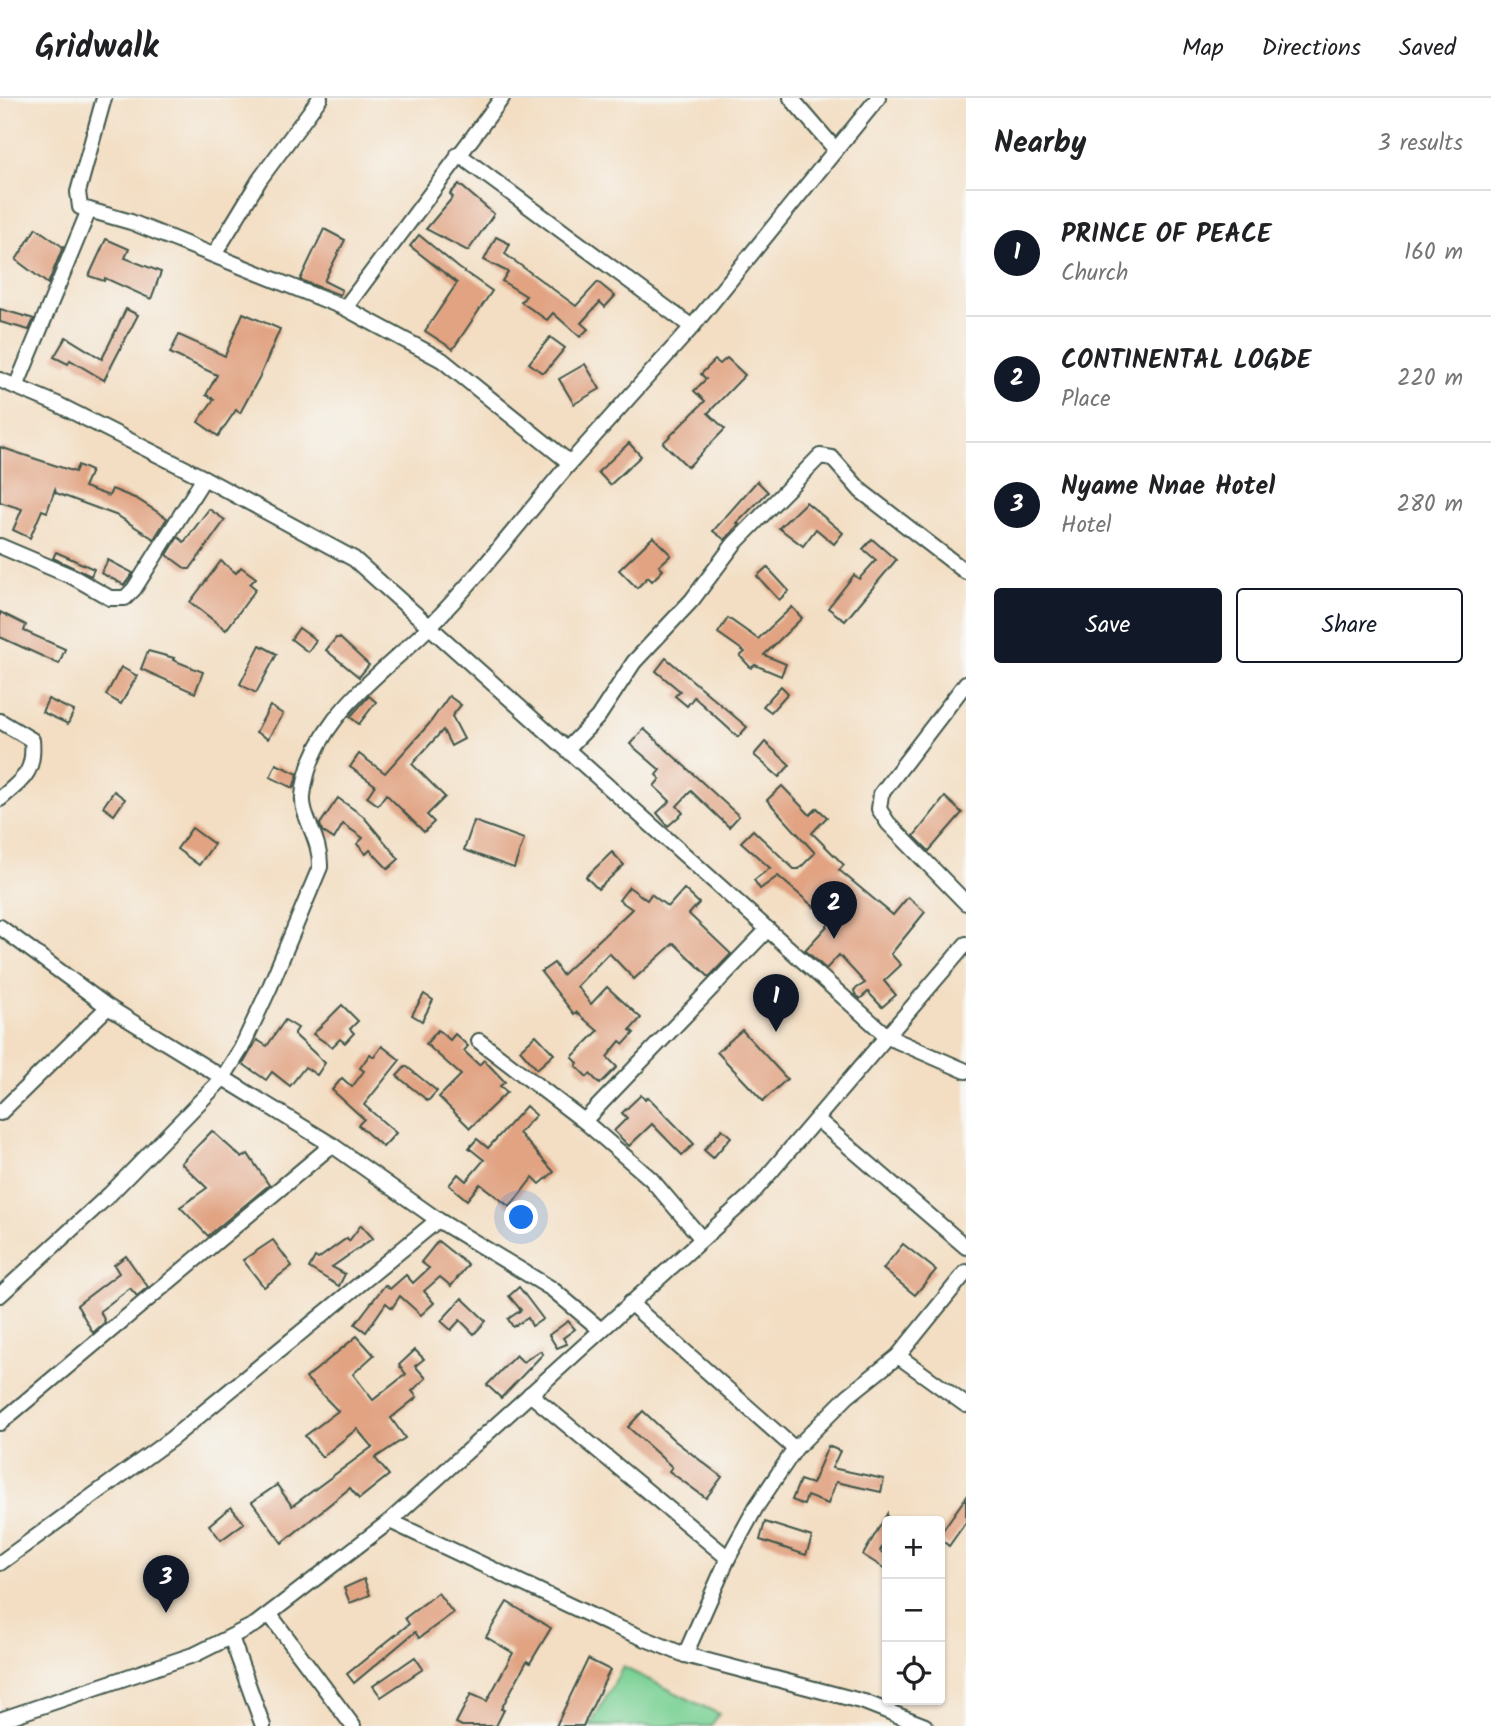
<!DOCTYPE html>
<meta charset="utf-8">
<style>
:root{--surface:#fff;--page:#f2f2f2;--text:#202124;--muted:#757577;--line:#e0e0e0;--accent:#111827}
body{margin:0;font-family:Kalam,sans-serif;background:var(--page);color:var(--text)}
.controls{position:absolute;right:21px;bottom:21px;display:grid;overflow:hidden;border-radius:7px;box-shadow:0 2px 5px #0004}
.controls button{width:63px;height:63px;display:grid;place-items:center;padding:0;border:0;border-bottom:2px solid var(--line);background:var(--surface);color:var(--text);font:35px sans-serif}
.you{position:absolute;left:522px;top:1120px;width:24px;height:24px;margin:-18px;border:5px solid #fff;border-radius:50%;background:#1a73e8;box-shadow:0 0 0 10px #1a73e833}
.badge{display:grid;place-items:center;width:46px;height:46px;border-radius:50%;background:var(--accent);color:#fff;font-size:23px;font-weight:700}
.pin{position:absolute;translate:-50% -58px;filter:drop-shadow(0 2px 4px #0008)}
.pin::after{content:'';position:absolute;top:37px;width:24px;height:21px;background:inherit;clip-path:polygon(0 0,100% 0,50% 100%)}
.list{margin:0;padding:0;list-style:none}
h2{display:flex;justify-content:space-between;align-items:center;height:91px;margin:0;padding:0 28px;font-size:30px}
h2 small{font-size:23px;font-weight:400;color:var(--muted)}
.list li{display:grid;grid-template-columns:46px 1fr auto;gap:21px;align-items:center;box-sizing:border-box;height:126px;padding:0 28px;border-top:2px solid var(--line)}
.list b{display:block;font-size:26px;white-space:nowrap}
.list p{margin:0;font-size:23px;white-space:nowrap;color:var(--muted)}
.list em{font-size:23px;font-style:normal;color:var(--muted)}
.actions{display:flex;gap:14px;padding:21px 28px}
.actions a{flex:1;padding:16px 0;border:2px solid var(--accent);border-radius:7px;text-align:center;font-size:24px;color:var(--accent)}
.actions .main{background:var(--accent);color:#fff}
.icon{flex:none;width:38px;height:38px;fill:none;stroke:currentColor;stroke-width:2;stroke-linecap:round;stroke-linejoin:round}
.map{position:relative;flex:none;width:966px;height:1628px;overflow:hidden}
header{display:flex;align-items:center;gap:42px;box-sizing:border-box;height:98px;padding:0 35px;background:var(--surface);border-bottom:2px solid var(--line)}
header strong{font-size:33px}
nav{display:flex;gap:38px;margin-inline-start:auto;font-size:24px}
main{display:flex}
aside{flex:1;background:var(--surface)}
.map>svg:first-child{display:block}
.green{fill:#7bd195;stroke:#4d8764;stroke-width:2}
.building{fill:#e1a382}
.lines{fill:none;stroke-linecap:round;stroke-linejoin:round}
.street-casing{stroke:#3f5549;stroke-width:18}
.street{stroke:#fff;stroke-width:14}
</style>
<header>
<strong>Gridwalk</strong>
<nav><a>Map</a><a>Directions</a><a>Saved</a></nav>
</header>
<main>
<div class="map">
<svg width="966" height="1628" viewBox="0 0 966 1628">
<rect width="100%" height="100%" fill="#f6f6f2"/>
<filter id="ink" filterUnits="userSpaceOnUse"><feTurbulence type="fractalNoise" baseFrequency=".0143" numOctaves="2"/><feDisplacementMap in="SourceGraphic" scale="14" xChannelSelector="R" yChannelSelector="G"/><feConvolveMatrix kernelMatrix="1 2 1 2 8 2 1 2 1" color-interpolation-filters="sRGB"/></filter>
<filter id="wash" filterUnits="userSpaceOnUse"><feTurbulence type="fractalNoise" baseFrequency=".00686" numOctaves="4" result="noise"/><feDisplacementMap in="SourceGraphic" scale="28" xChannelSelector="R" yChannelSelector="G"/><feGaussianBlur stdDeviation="1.57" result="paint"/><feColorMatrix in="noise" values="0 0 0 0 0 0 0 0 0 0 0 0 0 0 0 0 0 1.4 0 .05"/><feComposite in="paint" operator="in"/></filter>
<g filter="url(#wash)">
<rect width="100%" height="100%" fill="#f3dec3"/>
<path class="green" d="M 623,1569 L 719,1616 L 711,1628 L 590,1628 Z"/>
<g id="blocks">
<g class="building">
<path d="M 459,86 L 494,116 L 468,153 L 426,131 L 453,99 L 450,96 Z"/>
<path d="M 36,130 L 63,149 L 48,186 L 16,162 Z"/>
<path d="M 324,131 L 345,142 L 324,183 L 342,192 L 340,197 L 300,182 Z"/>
<path d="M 419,137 L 459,170 L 492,193 L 453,251 L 425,233 L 457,185 L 410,148 Z"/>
<path d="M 496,139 L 510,146 L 505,156 L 576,208 L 598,184 L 615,198 L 605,209 L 600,204 L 581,225 L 588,231 L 580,239 L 553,215 L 547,222 L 521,204 L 526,198 L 502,183 L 508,174 L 484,162 Z"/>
<path d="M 106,141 L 129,151 L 125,160 L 161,174 L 151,201 L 105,180 L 104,183 L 89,178 Z"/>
<path d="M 0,211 L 34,221 L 29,232 L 0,224 Z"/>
<path d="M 126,211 L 138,217 L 104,282 L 70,262 L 68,266 L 54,259 L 66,239 L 102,261 Z"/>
<path d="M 243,215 L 280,231 L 260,278 L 240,315 L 236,312 L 218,338 L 198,324 L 214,301 L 206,297 L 217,277 L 170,255 L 179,237 L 225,258 Z"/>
<path d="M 550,239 L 565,250 L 545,274 L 541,274 L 529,265 Z"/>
<path d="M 727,260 L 745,277 L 708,315 L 725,331 L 688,369 L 663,345 L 705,303 L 694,293 L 706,281 L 701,276 L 715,262 L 720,266 Z"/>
<path d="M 585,266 L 600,291 L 574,306 L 559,281 Z"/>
<path d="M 629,345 L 641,358 L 610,387 L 598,374 Z"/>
<path d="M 0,349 L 75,374 L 78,367 L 91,373 L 84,389 L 109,398 L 112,391 L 137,401 L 167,420 L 154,441 L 118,418 L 56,395 L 55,391 L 47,414 L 42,412 L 30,440 L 13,432 L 22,411 L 0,404 Z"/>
<path d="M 757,383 L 768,394 L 737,425 L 739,426 L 725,442 L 713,433 Z"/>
<path d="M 806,404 L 843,435 L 834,446 L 816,431 L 803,448 L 779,430 Z"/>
<path d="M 209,411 L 225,422 L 190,471 L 186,471 L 167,457 L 178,439 L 184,444 Z"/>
<path d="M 653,439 L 671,457 L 659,468 L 663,472 L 652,483 L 648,479 L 637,490 L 619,472 Z"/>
<path d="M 872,441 L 896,462 L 845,523 L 828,510 L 854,477 L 859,481 L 876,462 L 863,451 Z"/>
<path d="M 56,454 L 94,471 L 91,478 L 53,460 Z"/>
<path d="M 108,462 L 133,475 L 124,487 L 101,475 Z"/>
<path d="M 221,463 L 236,475 L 241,469 L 256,480 L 250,486 L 256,491 L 226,532 L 190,504 Z"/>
<path d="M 767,469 L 789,493 L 779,502 L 757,478 Z"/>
<path d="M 792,509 L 802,520 L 764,557 L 786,566 L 781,578 L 755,567 L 751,570 L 740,558 L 745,554 L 718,535 L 728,520 L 758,541 Z"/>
<path d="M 0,514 L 26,527 L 24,533 L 65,551 L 59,566 L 0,539 Z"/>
<path d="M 299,530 L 316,542 L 308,554 L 291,541 Z"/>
<path d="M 336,540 L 340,540 L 369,567 L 359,579 L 326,552 Z"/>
<path d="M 260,547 L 277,556 L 256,595 L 240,586 Z"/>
<path d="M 148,553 L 174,560 L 173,562 L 203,574 L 195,595 L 141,571 Z"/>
<path d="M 666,560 L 747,629 L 738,639 L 694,599 L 687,608 L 675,598 L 680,593 L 656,573 Z"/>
<path d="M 121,569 L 137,578 L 121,606 L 106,597 Z"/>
<path d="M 781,588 L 788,595 L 771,614 L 763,608 Z"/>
<path d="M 369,598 L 376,604 L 359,626 L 350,619 Z"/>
<path d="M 449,598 L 461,607 L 452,618 L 464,641 L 451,648 L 443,632 L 412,666 L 445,699 L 427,717 L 434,724 L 424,734 L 386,696 L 378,707 L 367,699 L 375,687 L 350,669 L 359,656 L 385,675 L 429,626 Z"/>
<path d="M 48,601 L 74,613 L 68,626 L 42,614 Z"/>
<path d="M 270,608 L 283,616 L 268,641 L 256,634 Z"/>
<path d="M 644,631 L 739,718 L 729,729 L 691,693 L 677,708 L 683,715 L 668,728 L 657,715 L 670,703 L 654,688 L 660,681 L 656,677 L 660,672 L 630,646 Z"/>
<path d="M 765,644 L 790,667 L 779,679 L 754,657 Z"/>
<path d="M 276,666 L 298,676 L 293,690 L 270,679 Z"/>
<path d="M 782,688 L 810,717 L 817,710 L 827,719 L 812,735 L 844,767 L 839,772 L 893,817 L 908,799 L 925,814 L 891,856 L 901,867 L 884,883 L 896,897 L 882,909 L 868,894 L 860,901 L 855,896 L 854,892 L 865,885 L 839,857 L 826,871 L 805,852 L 850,803 L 832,787 L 814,809 L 778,778 L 760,791 L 754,782 L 770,770 L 741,744 L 753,732 L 794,771 L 799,771 L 815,755 L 767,702 Z"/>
<path d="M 114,693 L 125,701 L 114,717 L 103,709 Z"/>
<path d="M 945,699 L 962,715 L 929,753 L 914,738 Z"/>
<path d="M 338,700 L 363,718 L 399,761 L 388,771 L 370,752 L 366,756 L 357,746 L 363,740 L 343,726 L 334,741 L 322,733 L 320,726 Z"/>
<path d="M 474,723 L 524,741 L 514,770 L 464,752 Z"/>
<path d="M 192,730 L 214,746 L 199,767 L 177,751 Z"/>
<path d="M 612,754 L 624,767 L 598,791 L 586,779 Z"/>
<path d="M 629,789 L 647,802 L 651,796 L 668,809 L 684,791 L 699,805 L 689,816 L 731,856 L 709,879 L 674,845 L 634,881 L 609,855 L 577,888 L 591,906 L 607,889 L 641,920 L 630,932 L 634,935 L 624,946 L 620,943 L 607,959 L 617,969 L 600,986 L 590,976 L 587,979 L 576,968 L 578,965 L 572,959 L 598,933 L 576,914 L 574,916 L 541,874 L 554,865 L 562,877 L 632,811 L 619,802 Z"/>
<path d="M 424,896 L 433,902 L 422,923 L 412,917 Z"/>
<path d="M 342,907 L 358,923 L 350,931 L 354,935 L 345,945 L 340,941 L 332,949 L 313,936 Z"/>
<path d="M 285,922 L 298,930 L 294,936 L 325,965 L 317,977 L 305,969 L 290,988 L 272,974 L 266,982 L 243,966 L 257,942 L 267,948 Z"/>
<path d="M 438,932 L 450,942 L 455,936 L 468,948 L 464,953 L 479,967 L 484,962 L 505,984 L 500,988 L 507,994 L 470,1030 L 439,999 L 461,977 L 426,946 Z"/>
<path d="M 742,932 L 787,981 L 763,1003 L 717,954 Z"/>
<path d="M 536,937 L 554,956 L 537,971 L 520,952 Z"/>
<path d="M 382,948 L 400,962 L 364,1007 L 396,1035 L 383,1049 L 358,1027 L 364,1021 L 332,992 L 342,980 L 352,989 L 364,973 L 360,970 L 370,956 L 374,959 Z"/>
<path d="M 406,968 L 437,993 L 428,1003 L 397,978 Z"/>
<path d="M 641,997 L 645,1002 L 648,999 L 694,1046 L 682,1057 L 652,1026 L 629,1048 L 614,1033 L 627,1020 L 622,1015 Z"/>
<path d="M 526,1008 L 536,1017 L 519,1035 L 554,1074 L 540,1086 L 533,1079 L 510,1109 L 480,1086 L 467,1102 L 449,1087 L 458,1076 L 466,1083 L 484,1062 L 469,1050 L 477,1041 L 488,1050 Z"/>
<path d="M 722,1031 L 731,1039 L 713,1060 L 704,1052 Z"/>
<path d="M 212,1033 L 242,1060 L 248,1056 L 269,1087 L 208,1138 L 180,1109 L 207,1090 L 181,1065 Z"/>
<path d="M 361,1127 L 373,1140 L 332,1169 L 345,1176 L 339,1188 L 309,1170 L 315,1159 L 318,1161 L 347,1140 L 349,1143 Z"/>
<path d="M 273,1142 L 292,1168 L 264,1189 L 243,1162 Z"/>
<path d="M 438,1143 L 468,1167 L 451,1188 L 440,1179 L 424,1193 L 434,1205 L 421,1217 L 400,1198 L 392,1210 L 386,1205 L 366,1234 L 355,1226 L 385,1187 L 390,1191 L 406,1177 L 413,1185 L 429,1170 L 421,1164 Z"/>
<path d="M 903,1146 L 936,1172 L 915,1197 L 883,1171 Z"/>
<path d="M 126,1158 L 148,1189 L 137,1198 L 130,1190 L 100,1213 L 105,1224 L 93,1235 L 77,1207 L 119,1175 L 114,1167 Z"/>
<path d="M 519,1189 L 543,1221 L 532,1228 L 528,1220 L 513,1229 L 508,1221 L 521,1212 L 509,1198 Z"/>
<path d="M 462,1200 L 486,1223 L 474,1236 L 460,1222 L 451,1232 L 441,1223 Z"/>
<path d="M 568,1223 L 575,1231 L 563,1240 L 567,1246 L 557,1250 L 549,1237 Z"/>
<path d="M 357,1238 L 374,1257 L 353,1276 L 373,1302 L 406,1276 L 399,1267 L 415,1252 L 424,1261 L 415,1268 L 426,1280 L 412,1293 L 417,1299 L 391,1320 L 405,1340 L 375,1360 L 389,1377 L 359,1401 L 350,1390 L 282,1445 L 252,1404 L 277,1387 L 292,1408 L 372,1349 L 357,1331 L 322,1359 L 305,1338 L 338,1313 L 306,1280 Z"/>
<path d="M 540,1253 L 543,1256 L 501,1300 L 487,1287 L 516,1257 L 523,1264 Z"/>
<path d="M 643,1313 L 675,1343 L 722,1379 L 706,1400 L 669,1373 L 672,1369 L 628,1329 Z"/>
<path d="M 828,1348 L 840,1353 L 832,1370 L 884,1381 L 881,1394 L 836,1384 L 828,1406 L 807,1398 L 804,1407 L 792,1402 L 800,1382 L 812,1386 Z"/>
<path d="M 966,1399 L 966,1424 L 949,1448 L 940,1441 L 940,1436 Z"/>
<path d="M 231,1409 L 244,1425 L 221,1442 L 209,1427 Z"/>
<path d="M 887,1416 L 887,1441 L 880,1453 L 887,1458 L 887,1472 L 863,1457 Z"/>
<path d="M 765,1424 L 812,1439 L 806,1457 L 760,1442 Z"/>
<path d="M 364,1481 L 370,1497 L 350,1505 L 344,1490 Z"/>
<path d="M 438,1495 L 453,1515 L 419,1540 L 415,1534 L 354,1585 L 347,1576 L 409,1526 L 405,1520 Z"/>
<path d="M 507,1504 L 551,1530 L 530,1565 L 527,1563 L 501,1611 L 504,1612 L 496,1628 L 462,1628 L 456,1625 L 471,1596 L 487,1603 L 513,1555 L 486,1539 Z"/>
<path d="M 415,1559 L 423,1571 L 381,1599 L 373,1588 Z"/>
<path d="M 588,1561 L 610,1572 L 583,1628 L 556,1628 Z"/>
</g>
</g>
</g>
<g filter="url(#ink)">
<use href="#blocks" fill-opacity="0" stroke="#3f5549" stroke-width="2"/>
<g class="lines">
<g class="street-casing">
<g id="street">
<path d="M 791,0 L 835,51"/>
<path d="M 458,56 L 692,229"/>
<path d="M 89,112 L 80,109 L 78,94 L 104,0"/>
<path d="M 214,157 L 260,81 L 320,0"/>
<path d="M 345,210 L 502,0"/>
<path d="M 0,282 L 57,306 L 204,380 L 354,461 L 888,939 L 966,973"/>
<path d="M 570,365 L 692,229 L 878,0"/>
<path d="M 0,448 L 73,479 L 110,500 L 125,500 L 134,491 L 204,380"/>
<path d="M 966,585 L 881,696 L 879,711 L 888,725 L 966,805"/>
<path d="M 0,623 L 32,642 C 35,675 23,681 0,701"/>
<path d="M 568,650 L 598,619 L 634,564 L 692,502 L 734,446 L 820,358 L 832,360 L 861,393 L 966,474"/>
<path d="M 0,829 L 108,909"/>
<path d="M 479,943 L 584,1023 L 651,1081 L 702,1141"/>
<path d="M 0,1015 L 108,909 L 332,1047 L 438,1122 L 552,1191 L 601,1232"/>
<path d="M 818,1022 L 966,1149"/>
<path d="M 584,1023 L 768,831"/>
<path d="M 0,1197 L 110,1096 L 222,981 L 241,951 L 269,891 L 320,769 C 321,740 301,719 303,698 C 310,621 382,577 431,527 C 480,477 524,419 570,365 L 442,262 L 345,210 L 131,124 L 89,112 L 16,289"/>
<path d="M 630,1205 L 795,1351"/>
<path d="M 898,1258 L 966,1307"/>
<path d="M 530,1296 L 728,1460 L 685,1557"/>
<path d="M 0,1325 L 332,1047"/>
<path d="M 390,1423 L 609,1526 L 685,1557 L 864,1604 L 925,1628"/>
<path d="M 728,1460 L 756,1409 L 795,1351 L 848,1298 L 898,1258 L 966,1174"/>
<path d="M 0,1465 L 171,1341 L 438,1122"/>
<path d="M 270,1517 L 353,1628"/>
<path d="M 231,1539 L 263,1628"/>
<path d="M 0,1622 L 196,1556 L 256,1526 L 390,1423 L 751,1097 L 966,846"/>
</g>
</g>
<use href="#street" class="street"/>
</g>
</g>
</svg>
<div class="controls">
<button>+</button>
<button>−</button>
<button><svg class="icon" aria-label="locate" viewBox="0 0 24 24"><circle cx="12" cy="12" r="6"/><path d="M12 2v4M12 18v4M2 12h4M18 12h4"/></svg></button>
</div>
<div class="you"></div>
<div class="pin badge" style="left:776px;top:934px">1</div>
<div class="pin badge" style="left:834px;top:841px">2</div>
<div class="pin badge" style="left:166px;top:1515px">3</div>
</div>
<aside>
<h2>Nearby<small>3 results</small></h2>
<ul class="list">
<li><span class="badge">1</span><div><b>PRINCE OF PEACE</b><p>Church</p></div><em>160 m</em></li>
<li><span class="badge">2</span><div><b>CONTINENTAL LOGDE</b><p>Place</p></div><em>220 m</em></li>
<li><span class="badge">3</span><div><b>Nyame Nnae Hotel</b><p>Hotel</p></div><em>280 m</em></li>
</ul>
<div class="actions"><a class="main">Save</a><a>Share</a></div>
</aside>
</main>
